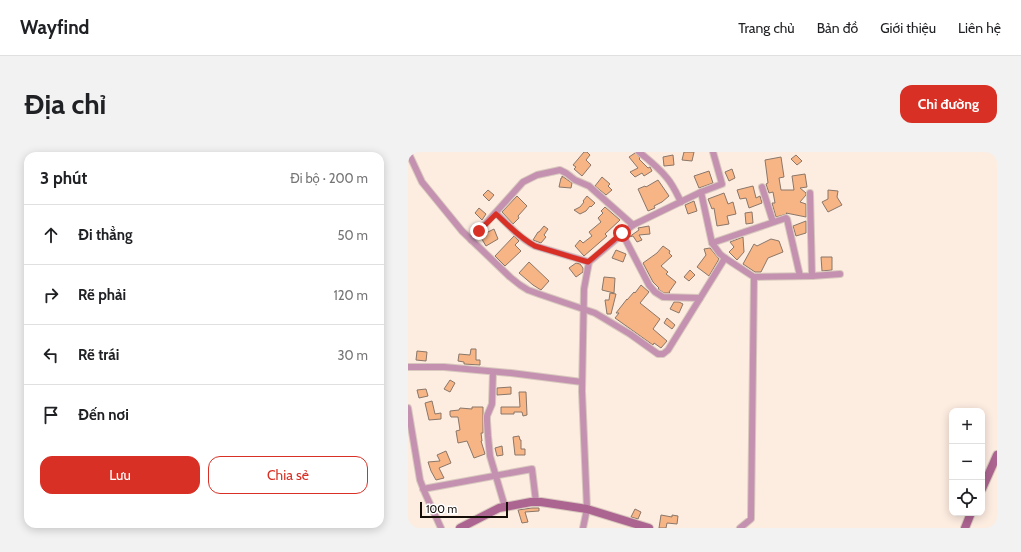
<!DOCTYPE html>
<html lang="vi">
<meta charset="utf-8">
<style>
:root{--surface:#fff;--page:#f2f2f2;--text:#202124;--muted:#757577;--line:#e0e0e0;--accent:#d93025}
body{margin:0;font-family:Cabin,sans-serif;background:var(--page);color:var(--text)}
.controls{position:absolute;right:12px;bottom:12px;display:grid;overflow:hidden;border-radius:8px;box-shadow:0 2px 10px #0003}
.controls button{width:36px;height:36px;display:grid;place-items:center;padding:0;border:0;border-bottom:1px solid var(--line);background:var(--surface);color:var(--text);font:20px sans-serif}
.scale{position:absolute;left:12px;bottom:10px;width:88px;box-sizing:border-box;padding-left:4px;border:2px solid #140d08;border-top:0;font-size:11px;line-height:14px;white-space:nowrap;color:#140d08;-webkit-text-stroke:3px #fff;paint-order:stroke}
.stop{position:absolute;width:12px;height:12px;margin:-9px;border:3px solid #d93025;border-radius:50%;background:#fff}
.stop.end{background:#d93025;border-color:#fff;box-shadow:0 1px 4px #0008}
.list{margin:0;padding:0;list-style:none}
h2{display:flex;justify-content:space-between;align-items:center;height:52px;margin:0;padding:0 16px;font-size:17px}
h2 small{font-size:13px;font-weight:400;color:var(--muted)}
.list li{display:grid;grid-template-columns:26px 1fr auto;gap:12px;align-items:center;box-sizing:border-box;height:60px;padding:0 16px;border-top:1px solid var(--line)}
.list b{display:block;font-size:15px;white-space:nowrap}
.list em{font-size:13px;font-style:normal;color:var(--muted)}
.actions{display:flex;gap:8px;padding:12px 16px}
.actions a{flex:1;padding:9px 0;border:1px solid var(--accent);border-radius:12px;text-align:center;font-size:14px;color:var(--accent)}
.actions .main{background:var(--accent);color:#fff}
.icon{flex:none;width:22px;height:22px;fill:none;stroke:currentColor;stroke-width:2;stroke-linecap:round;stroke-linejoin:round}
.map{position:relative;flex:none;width:589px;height:376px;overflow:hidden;border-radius:12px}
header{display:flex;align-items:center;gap:24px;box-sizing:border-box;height:56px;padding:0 20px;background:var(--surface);border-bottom:1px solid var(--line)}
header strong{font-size:19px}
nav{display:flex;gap:22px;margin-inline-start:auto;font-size:14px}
.intro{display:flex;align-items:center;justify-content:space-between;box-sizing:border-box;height:96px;padding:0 24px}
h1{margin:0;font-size:28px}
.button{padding:10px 18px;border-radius:12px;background:var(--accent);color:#fff;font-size:14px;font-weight:700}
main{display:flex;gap:24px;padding:0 24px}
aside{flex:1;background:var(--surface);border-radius:12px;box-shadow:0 2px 10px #0003}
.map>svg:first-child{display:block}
.building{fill:#f7b485;stroke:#8a7769}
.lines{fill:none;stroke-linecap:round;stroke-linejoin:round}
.street-casing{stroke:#d8c8bd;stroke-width:8}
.secondary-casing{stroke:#d8c8bd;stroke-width:10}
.street{stroke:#c492b0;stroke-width:6}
.secondary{stroke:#ac6490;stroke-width:8}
.route{stroke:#d93025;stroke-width:5}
</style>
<header>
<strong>Wayfind</strong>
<nav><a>Trang chủ</a><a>Bản đồ</a><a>Giới thiệu</a><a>Liên hệ</a></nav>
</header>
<div class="intro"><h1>Địa chỉ</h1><a class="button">Chỉ đường</a></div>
<main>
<aside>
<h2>3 phút<small>Đi bộ · 200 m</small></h2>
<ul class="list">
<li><svg class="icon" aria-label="ahead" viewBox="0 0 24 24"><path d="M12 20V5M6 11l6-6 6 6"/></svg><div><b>Đi thẳng</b></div><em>50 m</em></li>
<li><svg class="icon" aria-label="right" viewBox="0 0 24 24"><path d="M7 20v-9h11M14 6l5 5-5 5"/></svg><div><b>Rẽ phải</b></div><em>120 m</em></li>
<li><svg class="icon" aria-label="left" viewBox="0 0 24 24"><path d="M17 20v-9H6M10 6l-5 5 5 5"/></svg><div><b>Rẽ trái</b></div><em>30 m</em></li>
<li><svg class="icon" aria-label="arrive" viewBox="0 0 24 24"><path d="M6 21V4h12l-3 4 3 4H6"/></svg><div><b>Đến nơi</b></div></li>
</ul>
<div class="actions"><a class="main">Lưu</a><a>Chia sẻ</a></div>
</aside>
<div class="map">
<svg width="589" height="376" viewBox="0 0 589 376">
<rect width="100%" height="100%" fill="#fdece0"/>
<g class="building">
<path d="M 176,0 L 179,0 L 182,3 L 178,8 L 183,13 L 174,24 L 166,17 L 168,15 L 165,13 Z"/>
<path d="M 276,0 L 286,0 L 284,9 L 274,8 Z"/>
<path d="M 227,1 L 232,6 L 231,7 L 240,16 L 242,15 L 244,19 L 236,24 L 234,21 L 227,25 L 222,20 L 230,16 L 221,5 Z"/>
<path d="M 265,3 L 266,13 L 256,14 L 255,5 Z"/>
<path d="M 388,3 L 394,9 L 389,13 L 383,7 Z"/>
<path d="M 373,5 L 376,25 L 371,26 L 373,38 L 386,38 L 384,24 L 397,22 L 399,35 L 392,36 L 398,41 L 398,43 L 392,50 L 398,52 L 398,65 L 378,61 L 379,62 L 368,65 L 364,51 L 367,51 L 365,40 L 361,41 L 358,32 L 360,31 L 357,8 Z"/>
<path d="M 324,17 L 327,26 L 321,29 L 317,20 Z"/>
<path d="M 301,19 L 305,31 L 291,36 L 286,24 Z"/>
<path d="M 154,24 L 164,31 L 163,36 L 151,35 L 153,26 L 154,26 Z"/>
<path d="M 194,25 L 202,32 L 200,34 L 204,38 L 198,43 L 187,34 Z"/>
<path d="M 250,28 L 261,44 L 254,50 L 246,54 L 247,56 L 240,59 L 230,37 L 237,34 L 238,35 Z"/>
<path d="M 345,34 L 348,46 L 352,44 L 354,51 L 341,56 L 338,46 L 332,47 L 329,38 Z"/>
<path d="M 80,38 L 86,43 L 81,49 L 75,43 Z"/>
<path d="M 420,38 L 430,39 L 429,45 L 434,53 L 420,60 L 414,50 L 420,47 Z"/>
<path d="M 316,41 L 320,52 L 325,50 L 328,62 L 319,64 L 321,72 L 309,74 L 306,56 L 304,57 L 300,47 Z"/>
<path d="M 109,44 L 119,54 L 110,64 L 111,66 L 105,72 L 94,60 Z"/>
<path d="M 179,44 L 187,51 L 183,55 L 182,54 L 178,59 L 172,62 L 166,58 L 172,55 L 176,50 L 175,49 Z"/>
<path d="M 286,49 L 289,59 L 280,62 L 277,53 Z"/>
<path d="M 197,55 L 212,68 L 197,82 L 199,84 L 176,104 L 167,94 L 172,88 L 175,91 L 184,84 L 181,80 L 193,70 L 190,66 L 195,61 L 193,59 Z"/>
<path d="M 71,56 L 78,62 L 74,68 L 67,61 Z"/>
<path d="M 344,60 L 345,71 L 338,72 L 337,61 Z"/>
<path d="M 398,69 L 398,81 L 388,84 L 385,74 Z"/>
<path d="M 136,74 L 140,77 L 136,83 L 138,85 L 133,91 L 125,88 L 130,80 L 131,80 Z"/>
<path d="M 241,74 L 242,82 L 231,83 L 234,88 L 229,90 L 225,84 L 221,85 L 231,78 L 230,76 Z"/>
<path d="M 86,77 L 90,87 L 78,94 L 72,84 Z"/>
<path d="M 106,84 L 111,89 L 107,93 L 113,99 L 97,114 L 87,104 Z"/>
<path d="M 335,85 L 336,100 L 329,108 L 321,100 L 326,95 L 322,90 Z"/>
<path d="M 363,87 L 371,89 L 375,100 L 360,106 L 353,120 L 347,120 L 335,112 L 346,92 L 349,94 Z"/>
<path d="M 255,94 L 262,99 L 261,101 L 264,104 L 253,114 L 260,120 L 258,122 L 268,130 L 261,140 L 262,141 L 256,141 L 250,137 L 251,136 L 245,130 L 235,111 L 249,101 Z"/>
<path d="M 302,96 L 311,107 L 301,124 L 289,115 L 298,103 L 296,97 Z"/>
<path d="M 208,98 L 218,102 L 215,110 L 204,106 Z"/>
<path d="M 413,105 L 424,105 L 424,118 L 414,119 Z"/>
<path d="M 121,110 L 141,129 L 133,138 L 125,133 L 111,121 Z"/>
<path d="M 168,111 L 172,112 L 175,116 L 175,120 L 168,125 L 161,116 Z"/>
<path d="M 282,118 L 287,123 L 281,129 L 276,125 Z"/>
<path d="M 196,125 L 207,126 L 206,141 L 194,138 Z"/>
<path d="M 233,133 L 241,140 L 232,151 L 252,167 L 245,177 L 259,189 L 253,196 L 246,191 L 245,193 L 207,166 L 211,161 L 208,161 L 219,147 L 219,148 L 226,140 L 227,141 Z"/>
<path d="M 202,141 L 208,142 L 203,162 L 199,162 L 197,148 L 201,148 Z"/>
<path d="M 266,150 L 271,150 L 275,152 L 271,161 L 262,157 Z"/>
<path d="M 259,166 L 267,173 L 264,177 L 256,171 Z"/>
<path d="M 63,197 L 68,197 L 68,208 L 72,208 L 72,213 L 56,212 L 56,210 L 50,209 L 51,202 L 62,203 Z"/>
<path d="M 9,199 L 19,200 L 18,209 L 8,208 Z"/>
<path d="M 42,228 L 47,231 L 42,240 L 36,237 Z"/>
<path d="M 103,235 L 103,242 L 89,243 L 89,236 Z"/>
<path d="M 18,237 L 20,244 L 11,246 L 9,238 Z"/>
<path d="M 111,240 L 118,240 L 119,263 L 115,264 L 114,260 L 106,260 L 106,262 L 93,262 L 93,255 L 112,255 Z"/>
<path d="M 24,249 L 27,262 L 33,261 L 33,267 L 21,268 L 17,251 Z"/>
<path d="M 64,255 L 75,255 L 75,281 L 73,281 L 74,289 L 73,289 L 77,302 L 66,306 L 59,289 L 50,291 L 48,279 L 52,278 L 50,265 L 43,265 L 42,263 L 42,259 L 51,258 L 52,256 L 64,257 Z"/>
<path d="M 111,284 L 112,288 L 113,288 L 113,297 L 117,297 L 117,303 L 107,303 L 105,285 Z"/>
<path d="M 94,294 L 95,303 L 89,304 L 87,296 Z"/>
<path d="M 38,299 L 43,311 L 31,316 L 36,326 L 28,328 L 23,319 L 20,310 L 32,309 L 29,303 Z"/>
<path d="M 124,356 L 131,356 L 131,359 L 117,360 L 120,370 L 114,371 L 110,358 Z"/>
<path d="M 227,357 L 233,360 L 230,367 L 223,365 Z"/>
<path d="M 253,363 L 264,365 L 264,363 L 270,364 L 269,372 L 259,371 L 258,376 L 251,376 Z"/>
</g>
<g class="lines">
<g class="street-casing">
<g id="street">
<path d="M 0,0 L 14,30 L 54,79 L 102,125 L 112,133 L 120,138 L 131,142 L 187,161 L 222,182 L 250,202 L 255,202 L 260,198 L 317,106"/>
<path d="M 231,0 C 241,8 251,16 259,26 C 265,33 269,42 273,50"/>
<path d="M 354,35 L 365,70"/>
<path d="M 293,40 L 314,32 L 305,0"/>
<path d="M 402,41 L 404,124"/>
<path d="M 88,61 C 100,73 112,86 127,94 L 181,110"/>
<path d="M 214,81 L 241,133 L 247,140 L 255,145 L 292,146"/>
<path d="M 63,88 L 115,30 L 129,23 L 152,18 L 158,21 L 167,28 L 181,34 L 225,73"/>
<path d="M 304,91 L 378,66 L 379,67 L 392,124"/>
<path d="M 346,125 L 404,124 L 432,122"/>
<path d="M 0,215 L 36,215 L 103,221 L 174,230"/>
<path d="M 85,220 L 84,252 L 79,264 L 79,269 L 80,284 L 82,304 L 97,355"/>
<path d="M 0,256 L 12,328 L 17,341 L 33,376"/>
<path d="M 15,337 L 124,317 L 128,350"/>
<path d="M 175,376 L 179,357 L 174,239 L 176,137 L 181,110 L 225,73 L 293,40 L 304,91 L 312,102 L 317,106 L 346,125 L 343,367 L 332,376"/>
</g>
</g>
<g class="secondary-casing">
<g id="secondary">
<path d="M 574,337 L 589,303"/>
<path d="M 52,376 L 91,356 L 123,350 L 133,350 L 179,357 L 241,376"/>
<path d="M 557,376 L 563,361"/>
</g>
</g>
<use href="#street" class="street"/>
<use href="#secondary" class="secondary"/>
</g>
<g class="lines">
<path class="route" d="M 71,79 L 88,62 C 100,73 112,86 127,94 L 180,110 L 214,81"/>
</g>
</svg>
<div class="controls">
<button>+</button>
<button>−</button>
<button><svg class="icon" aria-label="locate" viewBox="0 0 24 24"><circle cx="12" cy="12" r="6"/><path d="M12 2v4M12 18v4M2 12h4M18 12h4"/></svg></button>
</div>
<div class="scale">100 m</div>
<div class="stop" style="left:214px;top:81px"></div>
<div class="stop end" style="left:71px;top:79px"></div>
</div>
</main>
